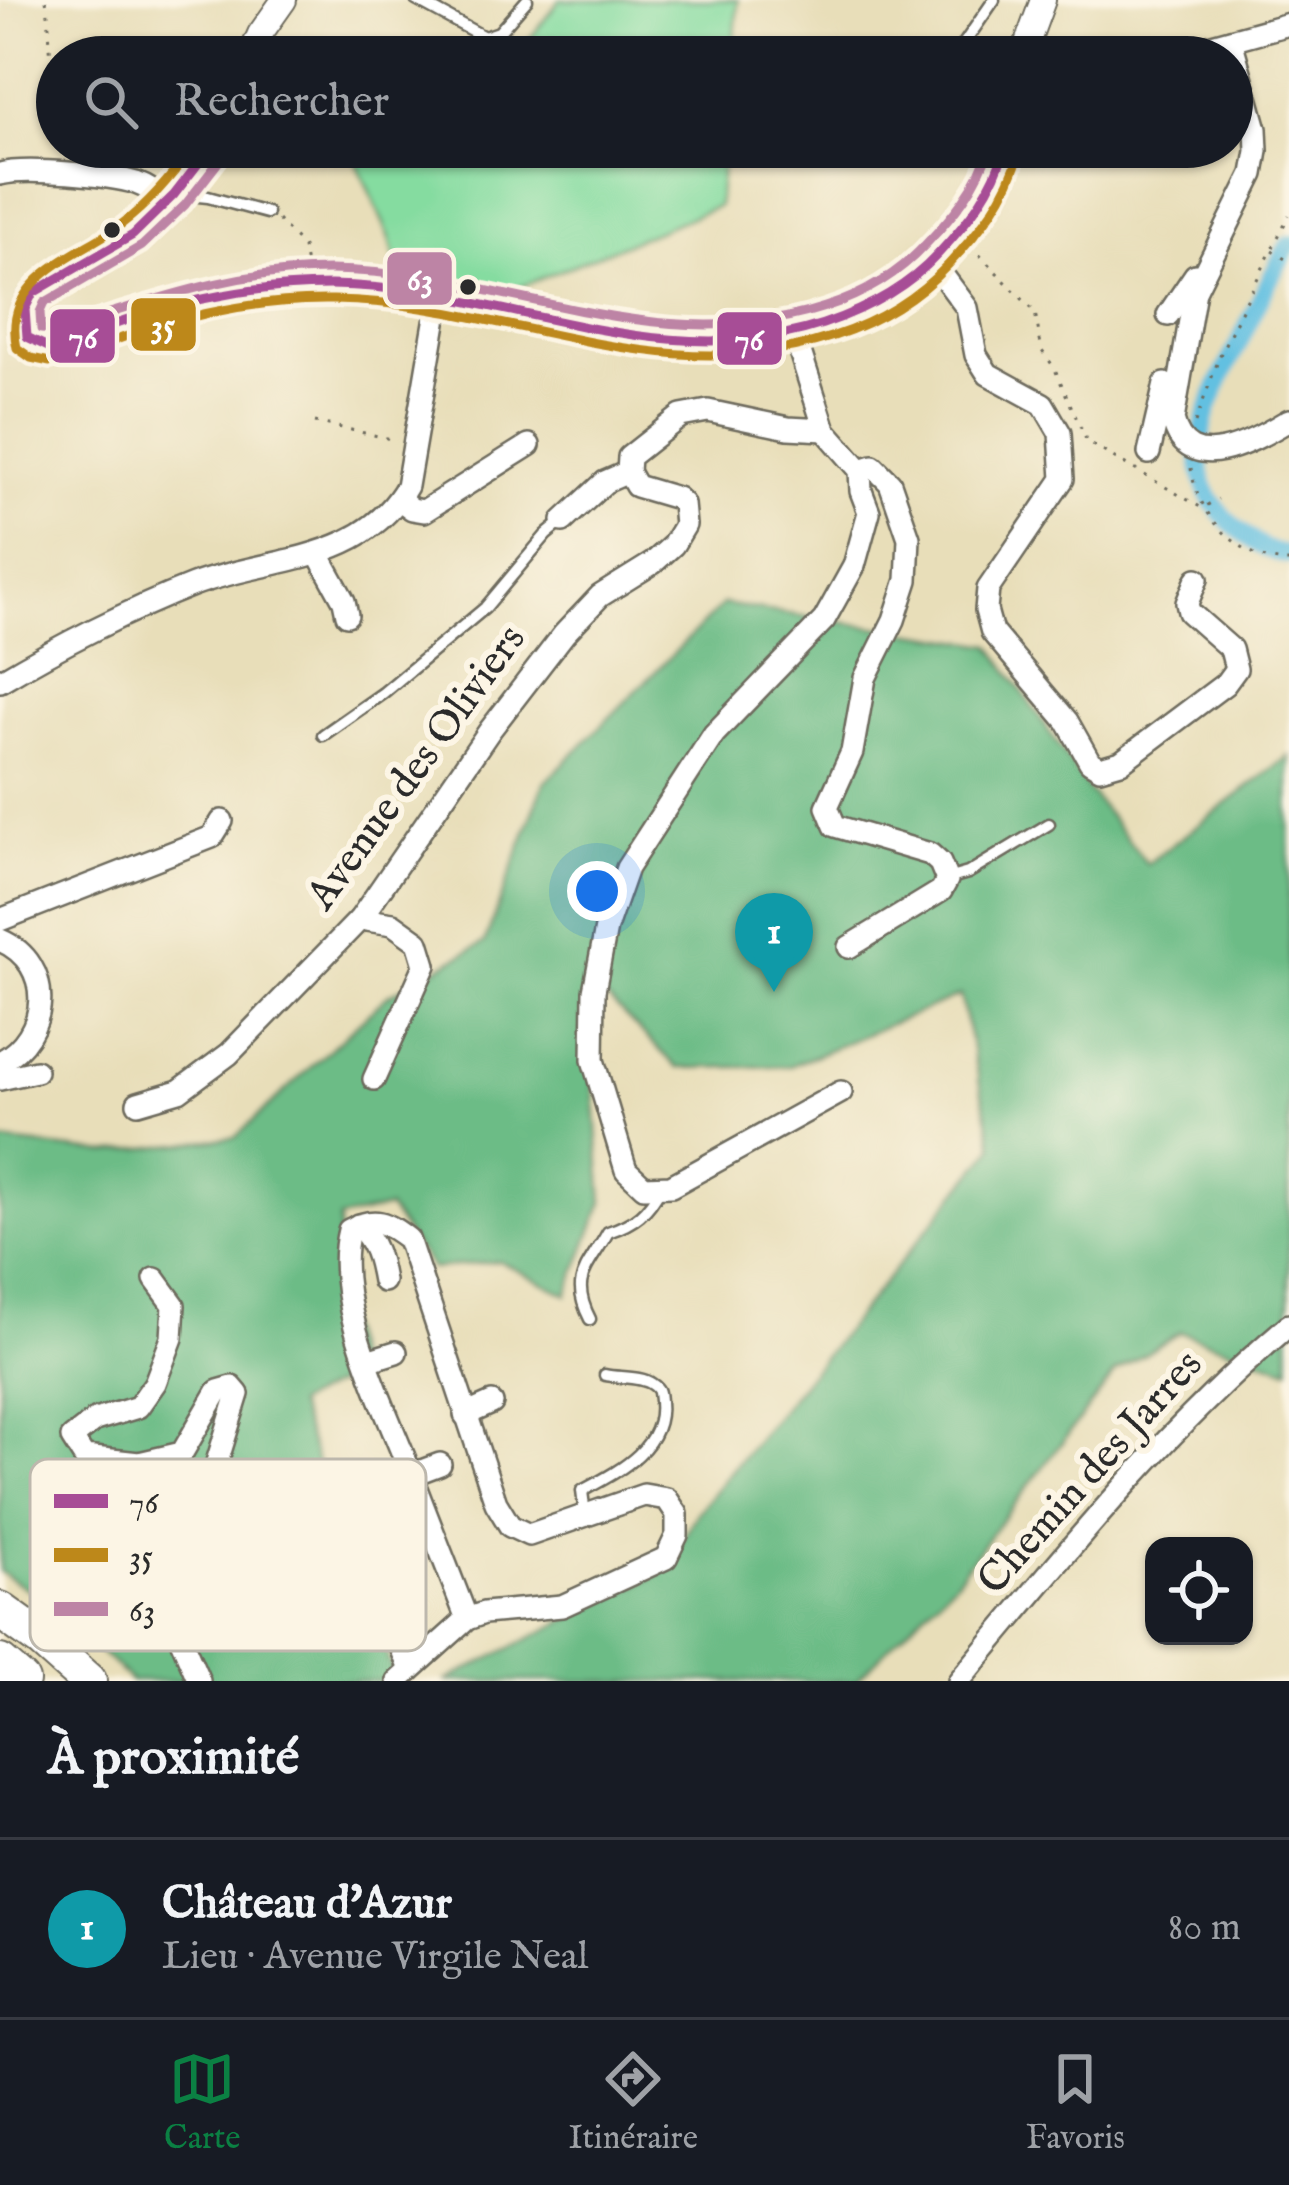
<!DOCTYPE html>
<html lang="fr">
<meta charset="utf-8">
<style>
:root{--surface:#171b24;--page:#242831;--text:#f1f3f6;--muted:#9ea1a6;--line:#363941;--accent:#0b8043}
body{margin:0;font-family:"IM FELL English",serif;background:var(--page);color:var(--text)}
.controls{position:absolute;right:36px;bottom:36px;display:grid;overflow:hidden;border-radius:24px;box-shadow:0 3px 9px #0004}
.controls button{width:108px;height:108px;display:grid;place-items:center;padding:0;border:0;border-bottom:3px solid var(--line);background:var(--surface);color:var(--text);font:60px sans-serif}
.you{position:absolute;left:597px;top:891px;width:42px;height:42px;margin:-30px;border:9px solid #fff;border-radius:50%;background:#1a73e8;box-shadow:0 0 0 18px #1a73e833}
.badge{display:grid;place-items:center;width:78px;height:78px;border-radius:50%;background:var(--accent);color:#fff;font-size:39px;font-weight:700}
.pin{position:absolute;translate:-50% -99px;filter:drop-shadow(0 3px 6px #0008)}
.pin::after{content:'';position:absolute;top:63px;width:42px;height:36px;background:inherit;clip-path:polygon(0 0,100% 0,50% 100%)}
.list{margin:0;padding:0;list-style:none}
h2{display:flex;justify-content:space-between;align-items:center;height:156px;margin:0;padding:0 48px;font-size:51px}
h2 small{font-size:39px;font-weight:400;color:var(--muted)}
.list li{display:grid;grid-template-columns:78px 1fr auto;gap:36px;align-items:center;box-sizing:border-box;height:180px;padding:0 48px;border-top:3px solid var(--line)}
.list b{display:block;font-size:45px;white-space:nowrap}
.list p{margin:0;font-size:39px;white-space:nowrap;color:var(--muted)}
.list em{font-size:39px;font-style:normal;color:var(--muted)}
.icon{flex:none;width:66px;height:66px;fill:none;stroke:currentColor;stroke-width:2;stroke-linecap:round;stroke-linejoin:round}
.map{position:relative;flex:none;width:1289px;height:1681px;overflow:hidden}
.search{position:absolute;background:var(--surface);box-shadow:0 3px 9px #0004;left:36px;right:36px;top:36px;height:132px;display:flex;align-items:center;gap:30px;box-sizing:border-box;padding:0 42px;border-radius:66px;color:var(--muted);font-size:45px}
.sheet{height:336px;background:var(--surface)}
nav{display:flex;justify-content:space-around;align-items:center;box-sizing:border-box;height:168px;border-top:3px solid var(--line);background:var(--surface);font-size:33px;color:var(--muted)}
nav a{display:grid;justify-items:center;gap:6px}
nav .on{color:var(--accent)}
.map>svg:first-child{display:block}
.green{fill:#85dca0;stroke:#588466;stroke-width:3}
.forest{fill:#6cbc86;stroke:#4c7458;stroke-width:3}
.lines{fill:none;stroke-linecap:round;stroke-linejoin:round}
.canal{stroke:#62c0e1;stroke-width:18}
.service-casing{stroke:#6d6a5d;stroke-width:15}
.minor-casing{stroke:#6d6a5d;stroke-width:26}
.tertiary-casing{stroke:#6d6a5d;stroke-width:28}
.motorway-casing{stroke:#6d6a5d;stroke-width:40}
.path{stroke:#6d6a5d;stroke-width:3;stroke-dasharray:3 9;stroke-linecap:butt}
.service{stroke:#fff;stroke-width:10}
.minor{stroke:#fff;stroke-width:21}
.tertiary{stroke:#fff;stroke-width:24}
.motorway{stroke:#fff;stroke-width:36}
.bus-1-casing{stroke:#fcf5e5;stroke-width:18}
.bus-2-casing{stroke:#fcf5e5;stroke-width:18}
.bus-3-casing{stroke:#fcf5e5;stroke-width:18}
.bus-1{stroke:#a74d96;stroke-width:9}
.bus-2{stroke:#bd881a;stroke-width:9}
.bus-3{stroke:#bd84a5;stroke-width:9}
.bus-dot{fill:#2b2b2b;stroke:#fcf5e5;stroke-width:4.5}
.labels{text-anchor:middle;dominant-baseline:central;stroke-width:12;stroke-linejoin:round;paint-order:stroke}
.street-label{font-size:42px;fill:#2b2b2b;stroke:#fcf5e5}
.key{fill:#fcf5e5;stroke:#bdb8ad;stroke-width:3}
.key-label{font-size:33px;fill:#2b2b2b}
.line-badge{stroke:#fcf5e5;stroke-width:4.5}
.badge-label{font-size:33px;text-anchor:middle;font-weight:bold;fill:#fff}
</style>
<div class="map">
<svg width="1289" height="1681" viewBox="0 0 1289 1681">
<rect width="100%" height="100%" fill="#fcf5e5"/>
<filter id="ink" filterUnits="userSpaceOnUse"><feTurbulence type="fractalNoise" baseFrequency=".00833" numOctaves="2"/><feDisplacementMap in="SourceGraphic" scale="24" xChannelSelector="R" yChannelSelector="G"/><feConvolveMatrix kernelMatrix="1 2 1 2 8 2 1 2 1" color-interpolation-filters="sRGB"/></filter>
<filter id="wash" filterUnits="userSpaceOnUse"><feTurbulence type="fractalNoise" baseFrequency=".004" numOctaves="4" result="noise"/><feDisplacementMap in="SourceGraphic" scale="48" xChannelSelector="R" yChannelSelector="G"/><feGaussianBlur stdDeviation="2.7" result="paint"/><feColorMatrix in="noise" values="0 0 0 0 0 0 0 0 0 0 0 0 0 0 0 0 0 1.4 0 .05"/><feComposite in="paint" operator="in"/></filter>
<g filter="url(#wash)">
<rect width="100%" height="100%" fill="#e8deb9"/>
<g class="green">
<path d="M 560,0 L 738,0 L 733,57 L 509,57 L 520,51 Z"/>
<path d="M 350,147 L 724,147 L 718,206 L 503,294 L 398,272 L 390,238 Z"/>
</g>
<path class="forest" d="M 723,604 L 991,645 L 1089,791 L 1147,864 L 1289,756 L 1289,1369 L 1180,1332 L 1116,1372 L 955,1581 L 855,1681 L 445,1681 L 664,1571 L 697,1513 L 994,1147 L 960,995 L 790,1066 L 678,1068 L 585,977 L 603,1202 L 567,1295 L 499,1261 L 432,1269 L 388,1208 L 339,1219 L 337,1299 L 358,1374 L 296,1404 L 396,1681 L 131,1681 L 46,1600 L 0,1572 L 0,1141 L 106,1153 L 236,1137 L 387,996 L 485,942 L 544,783 Z"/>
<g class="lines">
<path class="canal" d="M 1289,244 C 1272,273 1258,304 1243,335 C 1212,398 1168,468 1234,526 C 1254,542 1264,552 1289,555"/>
</g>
</g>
<g filter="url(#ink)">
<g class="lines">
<g class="service-casing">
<g id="service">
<path d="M 416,0 L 484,37 L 499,32 L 527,0"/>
<path d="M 962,57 L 963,45 L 994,0"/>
<path d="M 179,194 L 208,197 L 267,213"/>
<path d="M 323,735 L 383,693 L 485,608 L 546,535 L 563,521"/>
<path d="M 947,879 L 968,873 L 1049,824"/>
<path d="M 590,1319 C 569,1278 588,1269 608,1232 C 635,1223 648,1212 661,1187"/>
<path d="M 585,1515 L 582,1491 C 617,1472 665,1449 660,1401 C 659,1392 660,1389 652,1384 C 642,1376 618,1378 605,1375"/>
</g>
</g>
<g class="minor-casing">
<g id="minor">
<path d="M 1231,40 L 1256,129 L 1257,151 L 1253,174 L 1195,291 L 1173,420 C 1187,480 1256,440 1289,420"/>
<path d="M 1168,57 L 1289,24"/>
<path d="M 0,174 C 25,167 111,175 136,183 C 150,188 159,195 169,204"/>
<path d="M 932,261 L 967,308 L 976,355 L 988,374 L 1043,404 L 1060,433 L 1063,479 L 988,589 L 986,610 L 992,632 L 1067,721 L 1090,762 L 1100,768 L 1121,762 L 1225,684 L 1236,669 L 1231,649 L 1189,612 L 1187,603 L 1197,579"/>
<path d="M 1168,315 L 1195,275"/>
<path d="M 795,336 L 825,430 L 860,470 L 861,491 L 869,512 L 854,566 L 824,620 L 714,734 L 627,868 L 606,928 L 594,991 L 593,1060 L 626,1170 L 644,1187 L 671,1186 L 841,1092"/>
<path d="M 1149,453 L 1165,384"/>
<path d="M 628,472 L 629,457 L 681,416 L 708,411 L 788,428 L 825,430"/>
<path d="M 399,499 L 412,509 L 424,511 L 529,445"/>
<path d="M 563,521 L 605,482 L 628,472"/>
<path d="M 318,554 L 344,601 L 347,615"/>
<path d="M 0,681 C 57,647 131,609 193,585 C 267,557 363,564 407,486 L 439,299"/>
<path d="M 360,919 L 393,924 L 418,942 L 425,965 L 374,1079"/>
<path d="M 0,920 L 212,837 L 222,821"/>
<path d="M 0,940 C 56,964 50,1036 0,1062"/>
<path d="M 849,947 L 941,891 L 947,880 L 940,863 L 930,854 L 835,826 L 827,807 L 852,752 L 865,678 L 894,620 L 907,580 L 909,538 L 890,483 L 873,466 L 860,470"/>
<path d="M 0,1079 L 36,1071"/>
<path d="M 138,1103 L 179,1091 L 229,1054 L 360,919 L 490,730 L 564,634 L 600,596 L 653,563 L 673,545 L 685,525 L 683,504 L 677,498 L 636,486 L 628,472"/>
<path d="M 358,1225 C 375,1242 379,1258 383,1281"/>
<path d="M 155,1279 L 174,1305 L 172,1338 L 155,1383 L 138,1407 L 95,1420 L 72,1438 L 84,1457 L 139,1463 L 182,1453 L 218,1391 L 232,1387 L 238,1394 L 205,1501 L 169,1579 L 167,1607 L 199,1681"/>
<path d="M 367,1361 L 396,1352"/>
<path d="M 465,1415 L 492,1403"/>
<path d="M 411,1475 L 440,1464"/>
<path d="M 375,1504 L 355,1514 L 356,1531 L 410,1670"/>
<path d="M 398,1681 L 467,1619 L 484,1613 L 562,1606 L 666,1558 L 677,1535 L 677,1514 L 667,1499 L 644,1495 L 529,1535 L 510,1526 L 496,1503 L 408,1239 C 386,1222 375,1216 349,1230 C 331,1300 381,1398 406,1462 C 426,1515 447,1567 467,1619"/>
<path d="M 959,1681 C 1063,1556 1164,1430 1289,1325"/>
</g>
</g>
<g class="tertiary-casing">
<g id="tertiary">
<path d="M 250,57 L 260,34 L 284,0"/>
<path d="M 1022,57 L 1043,0"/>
<path d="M 211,147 C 179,194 148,229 99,257 C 79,269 49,277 33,293 C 21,306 24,322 27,337 L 36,344 L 48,347 C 78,340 105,328 134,318 C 204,295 285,281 359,286 C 522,297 690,387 849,315 C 882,300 914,281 939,253 C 966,223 997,189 1005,147"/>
</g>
</g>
<g class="motorway-casing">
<g id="motorway">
<path d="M 0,1610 L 43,1641 L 88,1681"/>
<path d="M 0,1663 L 21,1681"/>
</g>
</g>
<g class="path">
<path d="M 46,0 C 52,33 47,60 57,92"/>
<path d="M 278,220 L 303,247 L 306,266"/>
<path d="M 971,246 L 1035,312 L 1042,351 L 1054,367 L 1087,442 L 1202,508 L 1218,499"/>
<path d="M 1272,251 L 1287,260"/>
<path d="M 315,422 L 396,440"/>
<path d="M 1195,423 L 1222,350 L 1289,215"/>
<path d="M 1191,468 C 1197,516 1241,561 1289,562"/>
</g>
<use href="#service" class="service"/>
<use href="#minor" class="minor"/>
<use href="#tertiary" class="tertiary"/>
<use href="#motorway" class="motorway"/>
<g class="bus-1-casing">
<path id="bus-1" d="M 211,147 L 174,195 L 133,235 L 33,293 L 25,309 L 27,337 L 48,347 C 78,339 105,327 134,318 C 197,297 264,285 331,285 C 497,286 658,378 823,324 C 867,309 907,288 938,254 C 968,222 994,189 1005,147"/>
</g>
<g class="bus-2-casing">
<path id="bus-2" d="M 193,147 C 173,175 151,202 123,223 C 82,255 0,276 17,348 L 31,358 L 50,362 C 83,354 113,340 145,330 C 205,311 269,299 333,300 C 506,302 659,394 834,336 C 877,322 917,298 948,265 C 980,231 1008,196 1020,151"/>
</g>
<g class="bus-3-casing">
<path id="bus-3" d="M 223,156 L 185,205 L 142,246 L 44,303 L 40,312 L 41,329 L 55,330 C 149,302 230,270 330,270 C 500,271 655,363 825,307 C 863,295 898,274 925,245 C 952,217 979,186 989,147"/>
</g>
<use href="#bus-1" class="bus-1"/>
<use href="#bus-2" class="bus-2"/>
<use href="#bus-3" class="bus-3"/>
</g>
</g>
<g class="bus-dot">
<circle cx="112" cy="230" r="10"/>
<circle cx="468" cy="287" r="10"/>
</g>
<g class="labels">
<g class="street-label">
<text transform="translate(417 768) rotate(-54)">Avenue des Oliviers</text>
<text transform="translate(1091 1473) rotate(-48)">Chemin des Jarres</text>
</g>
</g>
<rect x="30" y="1459" width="396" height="192" rx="18" class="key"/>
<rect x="54" y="1494" width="54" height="14" fill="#a74d96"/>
<rect x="54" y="1548" width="54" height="14" fill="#bd881a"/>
<rect x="54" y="1602" width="54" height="14" fill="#bd84a5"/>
<g class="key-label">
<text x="129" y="1513">76</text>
<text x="129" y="1567">35</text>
<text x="129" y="1621">63</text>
</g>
<g class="line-badge">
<rect x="385" y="250" width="69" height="57" rx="12" fill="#bd84a5"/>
<rect x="129" y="296" width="69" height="57" rx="12" fill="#bd881a"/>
<rect x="48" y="307" width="69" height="58" rx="12" fill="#a74d96"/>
<rect x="715" y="310" width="69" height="57" rx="12" fill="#a74d96"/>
</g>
<g class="badge-label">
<text x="420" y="290">63</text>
<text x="163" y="336">35</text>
<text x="83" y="348">76</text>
<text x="749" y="350">76</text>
</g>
</svg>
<div class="controls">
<button><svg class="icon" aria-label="locate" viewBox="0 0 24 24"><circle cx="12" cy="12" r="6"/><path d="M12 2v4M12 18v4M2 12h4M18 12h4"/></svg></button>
</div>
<div class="you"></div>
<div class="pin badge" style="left:774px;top:992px;background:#0f9aa8">1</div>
<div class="search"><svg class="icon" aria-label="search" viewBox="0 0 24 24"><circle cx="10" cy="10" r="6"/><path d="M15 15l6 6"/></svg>Rechercher</div>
</div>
<section class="sheet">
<h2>À proximité<small></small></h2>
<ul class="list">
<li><span class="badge" style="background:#0f9aa8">1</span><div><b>Château d'Azur</b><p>Lieu · Avenue Virgile Neal</p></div><em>80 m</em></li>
</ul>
</section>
<nav>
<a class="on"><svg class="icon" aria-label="map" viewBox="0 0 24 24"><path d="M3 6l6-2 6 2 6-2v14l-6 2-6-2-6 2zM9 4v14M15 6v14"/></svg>Carte</a>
<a><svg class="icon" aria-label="directions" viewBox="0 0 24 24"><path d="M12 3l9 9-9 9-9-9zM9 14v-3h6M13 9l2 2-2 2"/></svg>Itinéraire</a>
<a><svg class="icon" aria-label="saved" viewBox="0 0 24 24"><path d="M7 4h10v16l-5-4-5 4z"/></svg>Favoris</a>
</nav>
